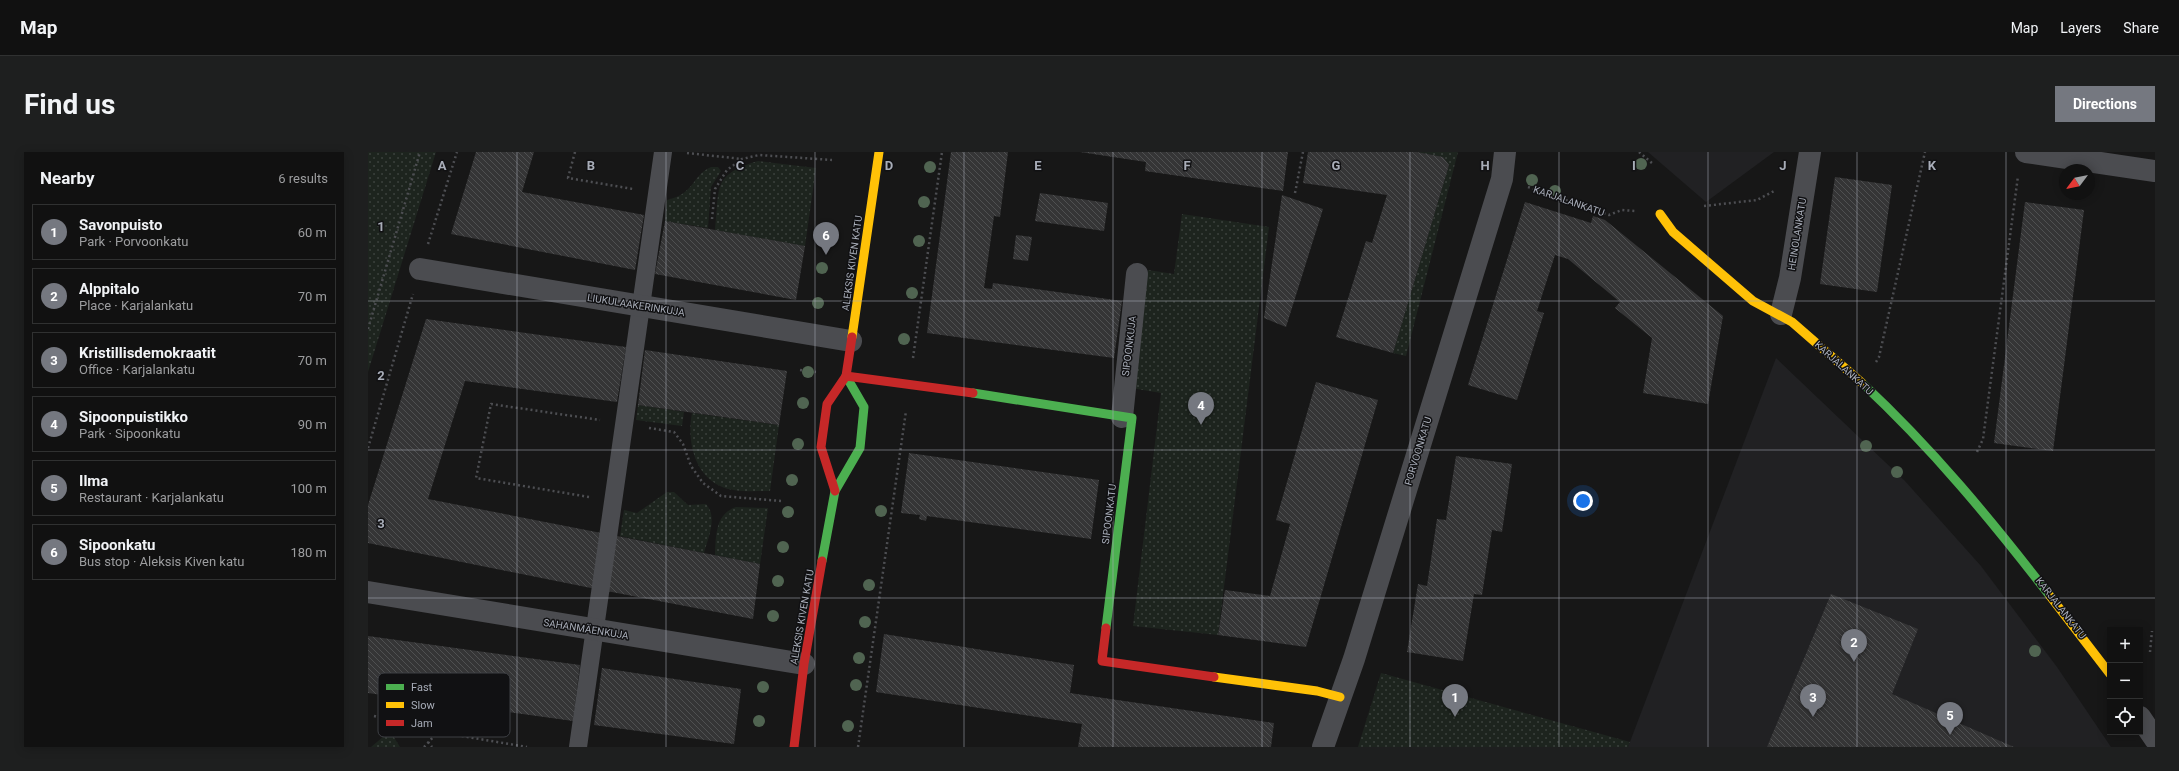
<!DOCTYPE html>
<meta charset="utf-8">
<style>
:root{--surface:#111;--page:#1e1f1f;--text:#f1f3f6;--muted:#9c9d9f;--line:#303131;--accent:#757880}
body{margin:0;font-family:Roboto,sans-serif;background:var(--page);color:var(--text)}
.controls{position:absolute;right:12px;bottom:12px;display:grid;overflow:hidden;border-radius:0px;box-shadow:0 2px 10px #0003}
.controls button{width:36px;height:36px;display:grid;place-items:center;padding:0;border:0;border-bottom:1px solid var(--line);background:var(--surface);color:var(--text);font:20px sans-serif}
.compass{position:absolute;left:1691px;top:12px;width:36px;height:36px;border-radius:50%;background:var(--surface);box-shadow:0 2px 10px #0003;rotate:238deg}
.you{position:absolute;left:1215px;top:349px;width:14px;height:14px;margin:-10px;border:3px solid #fff;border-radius:50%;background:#1a73e8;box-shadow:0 0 0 6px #1a73e833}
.badge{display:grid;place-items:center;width:26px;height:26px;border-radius:50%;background:var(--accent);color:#fff;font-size:13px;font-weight:700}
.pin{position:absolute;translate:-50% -33px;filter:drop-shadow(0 1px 2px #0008)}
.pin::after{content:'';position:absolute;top:21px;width:14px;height:12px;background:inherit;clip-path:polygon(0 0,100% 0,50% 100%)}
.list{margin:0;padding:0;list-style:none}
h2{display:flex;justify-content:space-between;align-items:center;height:52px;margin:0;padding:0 16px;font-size:17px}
h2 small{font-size:13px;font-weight:400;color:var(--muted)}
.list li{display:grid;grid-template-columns:26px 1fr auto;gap:12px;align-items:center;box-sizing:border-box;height:56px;margin:0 8px 8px;padding:0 8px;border:1px solid var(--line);border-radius:0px}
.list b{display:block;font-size:15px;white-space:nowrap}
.list p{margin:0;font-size:13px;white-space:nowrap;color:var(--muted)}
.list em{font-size:13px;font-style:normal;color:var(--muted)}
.icon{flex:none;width:22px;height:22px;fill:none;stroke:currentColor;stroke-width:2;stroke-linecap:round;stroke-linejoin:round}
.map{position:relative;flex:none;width:1787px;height:595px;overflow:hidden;border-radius:0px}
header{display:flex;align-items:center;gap:24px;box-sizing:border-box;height:56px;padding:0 20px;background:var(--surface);border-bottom:1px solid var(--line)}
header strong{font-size:19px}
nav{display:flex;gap:22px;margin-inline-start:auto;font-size:14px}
.intro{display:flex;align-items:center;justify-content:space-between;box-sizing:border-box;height:96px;padding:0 24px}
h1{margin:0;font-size:28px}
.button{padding:10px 18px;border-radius:0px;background:var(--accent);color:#fff;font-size:14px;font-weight:700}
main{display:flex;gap:24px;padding:0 24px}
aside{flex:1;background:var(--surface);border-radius:0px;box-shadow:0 2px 10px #0003}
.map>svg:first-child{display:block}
.built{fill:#212123}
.grass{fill:url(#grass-dots)}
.building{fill:url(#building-back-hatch)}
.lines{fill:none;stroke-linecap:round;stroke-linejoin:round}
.path{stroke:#4d4e52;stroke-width:2.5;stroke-dasharray:2 3;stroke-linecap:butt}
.lane{stroke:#4b4c50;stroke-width:18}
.street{stroke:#4b4c50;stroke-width:22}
.fast{stroke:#4caf50;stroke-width:9}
.slow{stroke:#ffc107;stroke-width:9}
.jam{stroke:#c62828;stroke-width:9}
.tree{fill:#506451}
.grid{fill:none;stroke:#a8adb8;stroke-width:1;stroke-opacity:0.55}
.labels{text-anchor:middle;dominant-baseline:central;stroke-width:3;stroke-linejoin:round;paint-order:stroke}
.street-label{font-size:10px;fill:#a8adb8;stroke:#111113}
.key{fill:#111113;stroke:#3e4045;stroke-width:1}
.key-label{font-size:11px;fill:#a8adb8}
.grid-label{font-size:13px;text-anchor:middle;font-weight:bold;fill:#a8adb8;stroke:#111113;stroke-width:3;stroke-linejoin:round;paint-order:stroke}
</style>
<header>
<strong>Map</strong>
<nav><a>Map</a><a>Layers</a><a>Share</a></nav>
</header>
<div class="intro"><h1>Find us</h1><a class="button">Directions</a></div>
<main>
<aside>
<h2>Nearby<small>6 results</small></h2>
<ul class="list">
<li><span class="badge">1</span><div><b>Savonpuisto</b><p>Park · Porvoonkatu</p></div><em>60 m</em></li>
<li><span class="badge">2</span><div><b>Alppitalo</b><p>Place · Karjalankatu</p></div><em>70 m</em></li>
<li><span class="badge">3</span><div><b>Kristillisdemokraatit</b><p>Office · Karjalankatu</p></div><em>70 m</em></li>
<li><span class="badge">4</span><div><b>Sipoonpuistikko</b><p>Park · Sipoonkatu</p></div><em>90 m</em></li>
<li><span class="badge">5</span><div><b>Ilma</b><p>Restaurant · Karjalankatu</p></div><em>100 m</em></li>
<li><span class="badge">6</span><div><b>Sipoonkatu</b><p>Bus stop · Aleksis Kiven katu</p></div><em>180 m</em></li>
</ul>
</aside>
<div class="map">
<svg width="1787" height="595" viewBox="0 0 1787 595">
<defs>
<pattern id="grass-dots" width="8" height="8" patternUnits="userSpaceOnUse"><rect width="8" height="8" fill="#1d241e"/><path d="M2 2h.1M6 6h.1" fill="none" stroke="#3b413d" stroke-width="1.8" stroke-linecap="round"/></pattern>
<pattern id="building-back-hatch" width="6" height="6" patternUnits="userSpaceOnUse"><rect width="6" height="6" fill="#353536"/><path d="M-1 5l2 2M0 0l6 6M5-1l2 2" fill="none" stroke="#4f5051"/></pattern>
</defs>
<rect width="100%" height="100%" fill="#171717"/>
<g class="built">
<path d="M 1280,0 L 1406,0 L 1338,50 Z"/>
<path d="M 1408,206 L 1537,329 L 1613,414 L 1689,515 L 1743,595 L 1260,595 Z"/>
</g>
<g class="grass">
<path d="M 0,0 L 68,0 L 0,220 Z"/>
<path d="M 1049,0 L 1090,0 L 1038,204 L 1025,201 L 1081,13 L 1075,5 Z"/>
<path d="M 390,9 L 448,16 L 437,94 L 347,78 C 352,36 343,23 390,9 Z"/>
<path d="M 343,15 L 350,15 L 353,19 L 343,35 L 340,76 L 297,69 L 299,48 C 328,41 323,24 343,15 Z"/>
<path d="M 814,62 L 901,75 L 850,483 L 765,474 L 793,241 L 763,236 L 780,118 L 806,122 Z"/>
<path d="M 270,253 L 316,260 L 314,274 L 268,268 Z"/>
<path d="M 324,261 L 411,273 L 402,339 C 387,339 366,341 352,334 C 325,321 319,287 324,261 Z"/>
<path d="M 299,340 L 306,340 L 320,353 L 338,352 C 350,365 340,386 336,401 L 252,384 L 256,358 L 269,361 Z"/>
<path d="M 368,355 L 400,356 L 392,412 L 347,403 C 348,384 347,362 368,355 Z"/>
<path d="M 1013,521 L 1262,590 L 1260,595 L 990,595 Z"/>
<path d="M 22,579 L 32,595 L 3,595 Z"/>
</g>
<g class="building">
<path d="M 108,0 L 166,0 L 154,40 L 276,63 L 267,118 L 83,82 Z"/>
<path d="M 583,0 L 640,0 L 632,65 L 626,64 L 616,136 L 624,137 L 625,131 L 754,149 L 746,206 L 559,181 Z"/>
<path d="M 712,0 L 920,0 L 915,39 L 777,19 L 778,10 Z"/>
<path d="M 940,0 L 1049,0 L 1075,5 L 1081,13 L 1025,201 L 968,185 L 998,89 L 1004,91 L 1019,43 L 935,31 Z"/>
<path d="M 1467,25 L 1524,33 L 1509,140 L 1452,132 Z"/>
<path d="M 672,41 L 740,51 L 736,79 L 667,69 Z"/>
<path d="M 914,43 L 955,57 L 918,175 L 896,166 Z"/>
<path d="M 1157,50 L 1223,71 L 1225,64 L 1237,68 L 1355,164 L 1340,252 L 1275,241 L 1284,186 L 1247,156 L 1252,150 L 1200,107 L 1187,103 L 1169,159 L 1176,161 L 1149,248 L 1100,233 Z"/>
<path d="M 1657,50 L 1716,58 L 1685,299 L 1626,291 Z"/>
<path d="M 297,69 L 437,94 L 428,148 L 287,122 Z"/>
<path d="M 648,83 L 664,85 L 660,109 L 645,107 Z"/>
<path d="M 58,167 L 258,195 L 249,250 L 97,229 L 60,347 L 392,412 L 385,467 L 223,436 L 0,391 L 0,353 Z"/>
<path d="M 277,198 L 419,219 L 411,273 L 270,253 Z"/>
<path d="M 948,230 L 1010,248 L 938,495 L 850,483 L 857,438 L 902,444 L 922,372 L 908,368 Z"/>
<path d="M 541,301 L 731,328 L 723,387 L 559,364 L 558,369 L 551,367 L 552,363 L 533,361 Z"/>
<path d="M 1088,304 L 1144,312 L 1134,380 L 1124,378 L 1114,443 L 1106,442 L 1095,509 L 1039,500 L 1050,432 L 1059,434 L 1069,367 L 1078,368 Z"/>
<path d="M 1463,442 L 1550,477 L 1524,542 L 1646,595 L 1399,595 Z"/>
<path d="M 516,482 L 706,513 L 702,541 L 906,571 L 903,595 L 710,595 L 714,572 L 508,540 Z"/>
<path d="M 0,484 L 212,513 L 205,569 L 0,541 Z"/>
<path d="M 234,516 L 373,537 L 366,592 L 226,573 Z"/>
</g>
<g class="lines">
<g class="path">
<path d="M 207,0 L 200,26 L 265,37"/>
<path d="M 1271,0 L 1285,12"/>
<path d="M 319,1 L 374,7"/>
<path d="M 1160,35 L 1241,63 L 1254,58 L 1267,59"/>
<path d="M 927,41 L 935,0"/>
<path d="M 1336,54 L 1389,48 L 1408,38"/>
<path d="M 344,67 L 347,37 L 359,18 L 374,7 L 391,3 L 464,8"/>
<path d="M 60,92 L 89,0"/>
<path d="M 0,177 L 52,0"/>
<path d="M 545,206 L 574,0"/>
<path d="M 1508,210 L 1511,205 L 1557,0"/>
<path d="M 432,218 L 448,220"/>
<path d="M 281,276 L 306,280 L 315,292 L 323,314 L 335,331 L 353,344 L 413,349"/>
<path d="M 0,296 L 45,142"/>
<path d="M 1609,300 L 1615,287 L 1650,24"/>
<path d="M 221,345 L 108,326 L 123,252 L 232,268"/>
<path d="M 1782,500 L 1784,479"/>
<path d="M 6,564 L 70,580 L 159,595"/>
<path d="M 60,590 L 64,595"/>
<path d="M 56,595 L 70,580"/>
<path d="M 490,595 L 538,259"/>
</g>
<path class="lane" d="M 210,595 L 295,0"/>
<g class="street">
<path d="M 1658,0 L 1787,19"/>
<path d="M 52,117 L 483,189"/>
<path d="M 1413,162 L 1422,126 L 1442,0"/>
<path d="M 754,265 L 769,122"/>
<path d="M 0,440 L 436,512"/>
<path d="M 1772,565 L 1787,587"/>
<path d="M 955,595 L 986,507 L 1134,27 L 1137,0"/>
</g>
<g class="fast">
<path d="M 1494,231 C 1564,296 1624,369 1682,444"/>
<path d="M 605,241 L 764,266 L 738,476"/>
<path d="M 454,409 L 467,339 L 492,296 L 496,255 L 478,224"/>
</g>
<g class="slow">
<path d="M 1292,62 L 1305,80 L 1385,149 L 1424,170 L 1494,231"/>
<path d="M 484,185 L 511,0"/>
<path d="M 1682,444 L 1742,522"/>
<path d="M 846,525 L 949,539 L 972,545"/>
</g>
<g class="jam">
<path d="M 478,224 L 605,241"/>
<path d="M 467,339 L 453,295 L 459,252 L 478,224 L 484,185"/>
<path d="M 738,476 L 734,509 L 846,525"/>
<path d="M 426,595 L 436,512 L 454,409"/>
</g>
</g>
<g class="tree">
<circle cx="1273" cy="12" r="6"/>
<circle cx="562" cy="15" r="6"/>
<circle cx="1164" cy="28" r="6"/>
<circle cx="1187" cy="39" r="6"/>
<circle cx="556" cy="50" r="6"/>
<circle cx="459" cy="82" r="6"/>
<circle cx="551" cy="89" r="6"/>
<circle cx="454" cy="116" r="6"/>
<circle cx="544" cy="141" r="6"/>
<circle cx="450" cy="151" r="6"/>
<circle cx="536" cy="187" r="6"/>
<circle cx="440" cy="220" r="6"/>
<circle cx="435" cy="251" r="6"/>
<circle cx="430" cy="292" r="6"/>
<circle cx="1498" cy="294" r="6"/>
<circle cx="1529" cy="320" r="6"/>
<circle cx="424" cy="328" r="6"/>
<circle cx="513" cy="359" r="6"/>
<circle cx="420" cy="360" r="6"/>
<circle cx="415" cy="395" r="6"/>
<circle cx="410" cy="429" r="6"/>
<circle cx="501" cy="433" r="6"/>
<circle cx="405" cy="464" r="6"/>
<circle cx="497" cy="470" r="6"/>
<circle cx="1667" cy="499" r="6"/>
<circle cx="491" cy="506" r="6"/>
<circle cx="488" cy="533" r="6"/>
<circle cx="395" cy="535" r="6"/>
<circle cx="391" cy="569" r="6"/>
<circle cx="480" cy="574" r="6"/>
</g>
<path class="grid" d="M 149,0 L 149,595M 298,0 L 298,595M 447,0 L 447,595M 596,0 L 596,595M 745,0 L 745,595M 894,0 L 894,595M 1042,0 L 1042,595M 1191,0 L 1191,595M 1340,0 L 1340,595M 1489,0 L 1489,595M 1638,0 L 1638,595M 0,149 L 1787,149M 0,298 L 1787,298M 0,446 L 1787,446"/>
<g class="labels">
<g class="street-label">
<text transform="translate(1201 49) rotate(19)">KARJALANKATU</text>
<text transform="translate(1429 82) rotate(-81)">HEINOLANKATU</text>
<text transform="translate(484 111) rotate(-82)">ALEKSIS KIVEN KATU</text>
<text transform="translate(268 153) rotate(9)">LIUKULAAKERINKUJA</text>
<text transform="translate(761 194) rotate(-83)">SIPOONKUJA</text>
<text transform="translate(1476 216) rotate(42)">KARJALANKATU</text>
<text transform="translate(1050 299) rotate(-73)">PORVOONKATU</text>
<text transform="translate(741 362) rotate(-83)">SIPOONKATU</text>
<text transform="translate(1693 456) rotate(52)">KARJALANKATU</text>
<text transform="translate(434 465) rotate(-80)">ALEKSIS KIVEN KATU</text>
<text transform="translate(218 477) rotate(9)">SAHANMÄENKUJA</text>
</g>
</g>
<rect x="10" y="521" width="132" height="64" rx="6" class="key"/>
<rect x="18" y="532" width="18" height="6" fill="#4caf50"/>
<rect x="18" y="550" width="18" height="6" fill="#ffc107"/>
<rect x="18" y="568" width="18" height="6" fill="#c62828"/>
<g class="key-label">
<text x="43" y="539">Fast</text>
<text x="43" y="557">Slow</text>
<text x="43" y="575">Jam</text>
</g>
<g class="grid-label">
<text x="74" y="18">A</text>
<text x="223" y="18">B</text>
<text x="372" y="18">C</text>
<text x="521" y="18">D</text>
<text x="670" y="18">E</text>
<text x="819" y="18">F</text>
<text x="968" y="18">G</text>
<text x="1117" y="18">H</text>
<text x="1266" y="18">I</text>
<text x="1415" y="18">J</text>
<text x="1564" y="18">K</text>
<text x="13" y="79">1</text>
<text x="13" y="228">2</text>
<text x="13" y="376">3</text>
</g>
</svg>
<div class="controls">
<button>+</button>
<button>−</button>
<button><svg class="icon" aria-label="locate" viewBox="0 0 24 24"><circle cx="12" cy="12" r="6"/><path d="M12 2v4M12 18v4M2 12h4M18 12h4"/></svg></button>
</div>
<svg class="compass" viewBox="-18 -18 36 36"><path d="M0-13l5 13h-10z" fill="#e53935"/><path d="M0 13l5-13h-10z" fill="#9c9d9f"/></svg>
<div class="you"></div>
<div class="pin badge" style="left:1087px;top:565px">1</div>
<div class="pin badge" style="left:1486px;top:510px">2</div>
<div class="pin badge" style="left:1445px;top:565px">3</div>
<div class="pin badge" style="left:833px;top:273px">4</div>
<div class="pin badge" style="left:1582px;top:583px">5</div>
<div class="pin badge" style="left:458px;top:103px">6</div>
</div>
</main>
